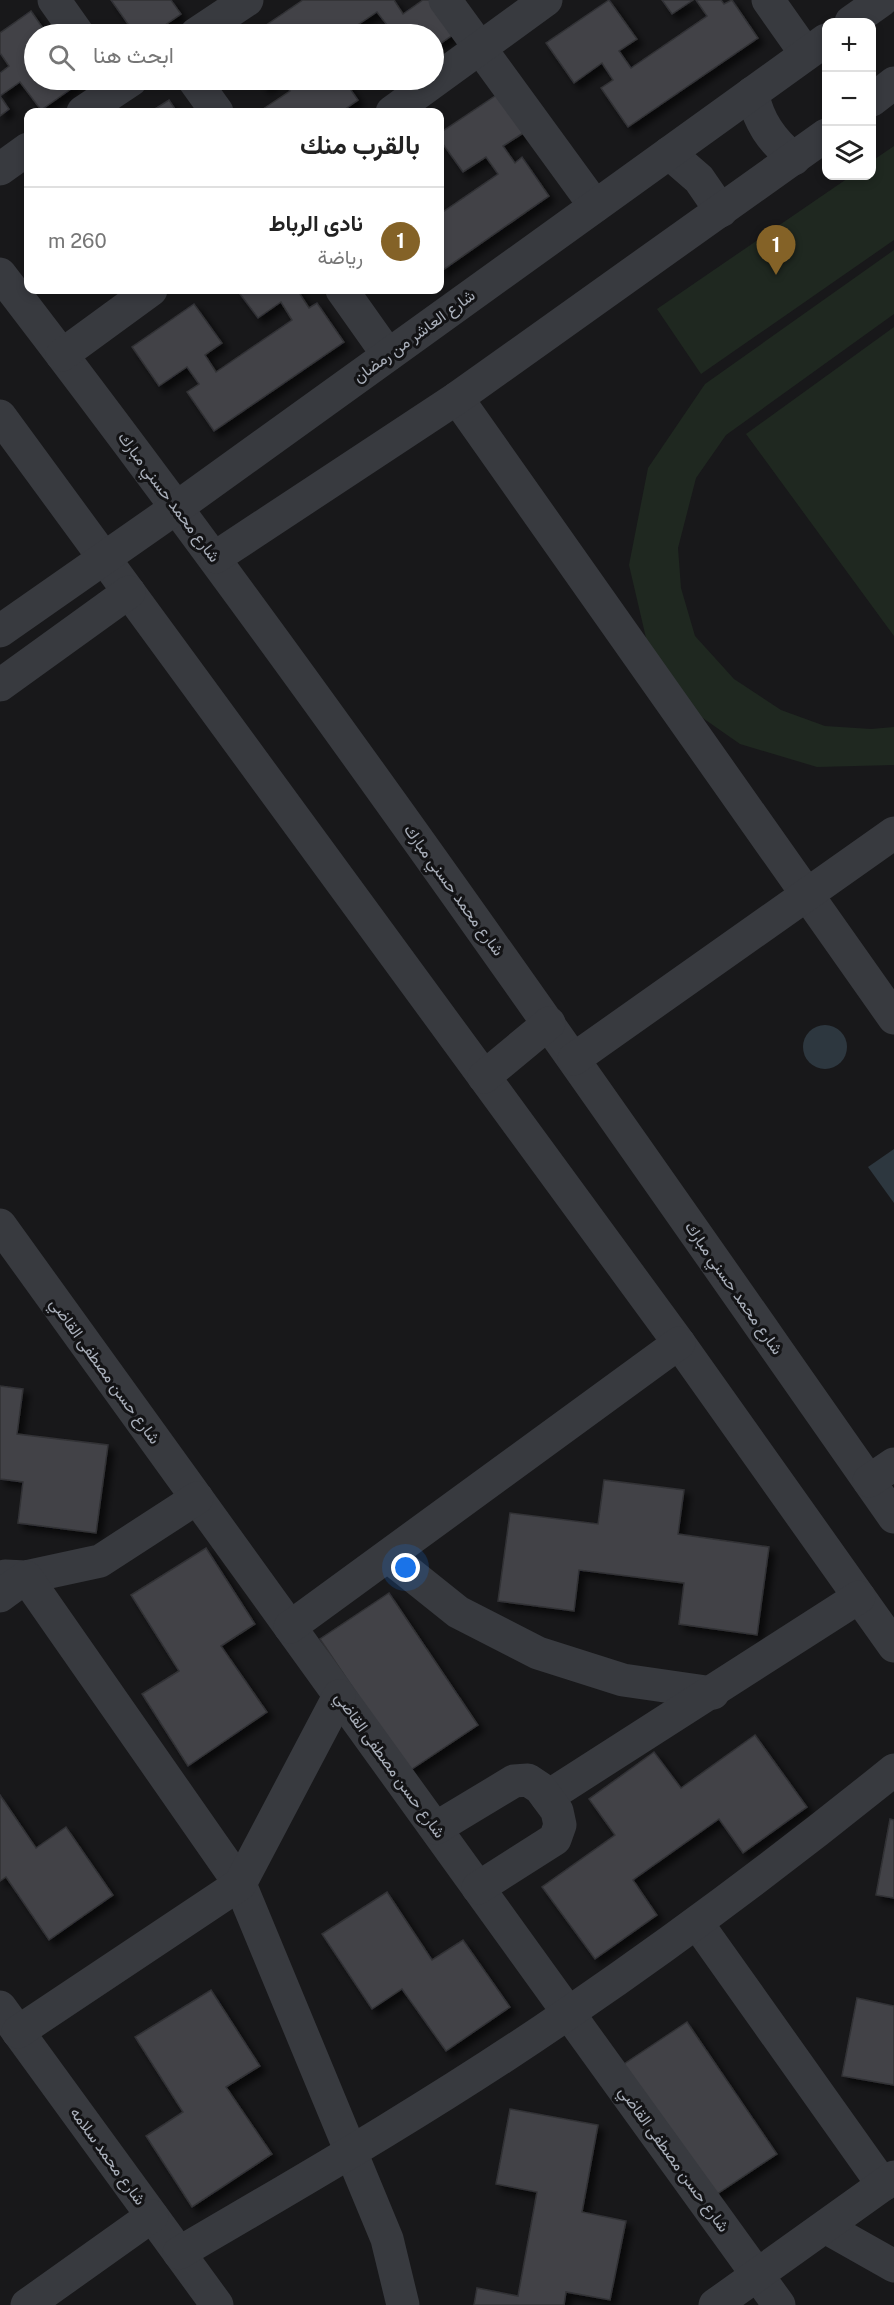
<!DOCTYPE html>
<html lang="ar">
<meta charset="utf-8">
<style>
:root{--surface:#fff;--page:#f2f2f2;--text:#222;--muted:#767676;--line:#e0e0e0;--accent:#846227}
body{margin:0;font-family:"Public Sans",Vazirmatn,sans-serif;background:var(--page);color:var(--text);direction:rtl}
.controls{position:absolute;right:18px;top:18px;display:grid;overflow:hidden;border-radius:12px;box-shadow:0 3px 9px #0003}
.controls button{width:54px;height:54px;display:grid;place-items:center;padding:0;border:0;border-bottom:2px solid var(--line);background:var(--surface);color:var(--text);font:30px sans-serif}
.you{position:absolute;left:406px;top:1568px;width:21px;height:21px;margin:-15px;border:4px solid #fff;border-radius:50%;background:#1a73e8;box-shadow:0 0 0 9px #1a73e833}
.badge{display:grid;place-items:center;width:39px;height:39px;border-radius:50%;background:var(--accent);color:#fff;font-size:20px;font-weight:700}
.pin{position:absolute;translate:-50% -50px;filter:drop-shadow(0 2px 3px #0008)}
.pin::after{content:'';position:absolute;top:32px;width:21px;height:18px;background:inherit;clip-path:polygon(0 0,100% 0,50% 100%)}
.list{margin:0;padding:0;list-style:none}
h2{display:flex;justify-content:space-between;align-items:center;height:78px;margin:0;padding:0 24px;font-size:26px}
h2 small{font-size:20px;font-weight:400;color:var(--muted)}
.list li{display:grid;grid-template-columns:39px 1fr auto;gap:18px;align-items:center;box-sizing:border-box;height:108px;padding:0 24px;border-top:2px solid var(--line)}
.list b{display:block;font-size:22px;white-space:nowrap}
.list p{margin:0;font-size:20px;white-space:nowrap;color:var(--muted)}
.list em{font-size:20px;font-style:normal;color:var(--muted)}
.icon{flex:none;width:33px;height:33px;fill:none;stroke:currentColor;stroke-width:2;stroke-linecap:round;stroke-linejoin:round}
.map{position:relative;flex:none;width:894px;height:2305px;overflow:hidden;direction:ltr}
.search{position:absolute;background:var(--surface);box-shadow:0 3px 9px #0003;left:24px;top:24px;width:420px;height:66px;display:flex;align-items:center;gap:15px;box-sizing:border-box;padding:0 21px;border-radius:33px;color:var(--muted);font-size:22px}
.panel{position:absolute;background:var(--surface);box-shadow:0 3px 9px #0003;left:24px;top:108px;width:420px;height:186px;border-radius:12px;direction:rtl}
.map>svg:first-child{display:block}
.green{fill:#1f2820}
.water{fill:#2d373f}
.building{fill:#424347;stroke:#323236;stroke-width:1.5;filter:url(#shadow)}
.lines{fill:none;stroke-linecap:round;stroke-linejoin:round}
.minor{stroke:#383a3f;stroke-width:33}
.labels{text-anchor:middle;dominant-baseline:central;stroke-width:6;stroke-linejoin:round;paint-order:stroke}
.street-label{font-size:16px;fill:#a9afba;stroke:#131315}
</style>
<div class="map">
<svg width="894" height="2305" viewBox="0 0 894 2305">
<defs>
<filter id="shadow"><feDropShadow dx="5.5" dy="5.5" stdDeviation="3" flood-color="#0009"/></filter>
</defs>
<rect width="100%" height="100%" fill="#18181a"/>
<g class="green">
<path d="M 894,146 L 894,240 L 701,374 L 657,309 L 851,176 L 872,176 L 872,161 Z"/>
<path d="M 894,250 L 894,314 L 726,435 L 696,478 L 678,548 L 681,588 L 695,636 L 734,679 L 781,710 L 825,726 L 871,729 L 894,727 L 894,765 L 817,767 L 740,744 L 697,714 L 650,655 L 629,565 L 648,468 L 705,384 Z"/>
<path d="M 894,327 L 894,636 L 746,434 Z"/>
</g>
<g class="water">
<circle cx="825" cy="1047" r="22"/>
<path d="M 894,1149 L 894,1203 L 868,1167 Z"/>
</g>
<g class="building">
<path d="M 111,0 L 171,0 L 181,14 L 152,34 L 135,34 Z"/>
<path d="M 303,0 L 394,0 L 403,14 L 423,0 L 431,0 L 454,34 L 434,48 L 434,34 L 374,34 L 387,25 L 377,12 L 344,34 L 253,34 Z"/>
<path d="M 609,0 L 637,39 L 619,51 L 631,68 L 707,16 L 696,0 L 721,0 L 724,4 L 732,0 L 758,38 L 628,127 L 601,88 L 613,80 L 602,63 L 574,83 L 546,43 Z"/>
<path d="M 662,0 L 693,0 L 672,14 Z"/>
<path d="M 31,11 L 47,34 L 34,34 L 34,80 L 79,80 L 81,82 L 41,110 L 20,82 L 0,96 L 9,109 L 0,116 L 0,73 L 9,66 L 0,53 L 0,33 Z"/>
<path d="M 259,80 L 278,80 L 265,88 Z"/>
<path d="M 282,80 L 344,80 L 358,100 L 341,112 L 266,112 L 263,109 L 290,91 Z"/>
<path d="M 501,92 L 528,130 L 503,146 L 515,163 L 522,157 L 549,196 L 440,272 L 440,214 L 498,174 L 486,157 L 463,172 L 440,140 L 440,133 Z"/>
<path d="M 169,100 L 177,112 L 150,112 Z"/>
<path d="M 237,290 L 300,290 L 298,291 L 309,308 L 317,303 L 344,342 L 214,431 L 187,392 L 199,384 L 187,367 L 159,386 L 132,347 L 194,304 L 222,343 L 205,355 L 216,372 L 292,320 L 281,302 L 258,318 Z"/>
<path d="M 0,1386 L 23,1389 L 17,1434 L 108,1445 L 96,1533 L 18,1523 L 23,1482 L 0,1479 Z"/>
<path d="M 604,1480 L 684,1490 L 678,1534 L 769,1547 L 757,1635 L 679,1624 L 684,1583 L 579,1570 L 574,1611 L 498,1601 L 510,1513 L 598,1524 Z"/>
<path d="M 206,1548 L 255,1624 L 221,1646 L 267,1712 L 188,1766 L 142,1694 L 179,1671 L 131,1595 Z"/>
<path d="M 389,1593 L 478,1725 L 409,1771 L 320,1639 Z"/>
<path d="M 755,1735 L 807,1807 L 743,1853 L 719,1819 L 633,1880 L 657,1915 L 595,1959 L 542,1887 L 615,1835 L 589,1799 L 654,1752 L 681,1788 Z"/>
<path d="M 0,1795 L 36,1848 L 66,1827 L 113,1895 L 49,1940 L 6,1877 L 0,1881 Z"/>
<path d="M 890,1819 L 894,1820 L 894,1898 L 876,1895 Z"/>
<path d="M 387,1892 L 432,1960 L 463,1940 L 510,2007 L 446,2051 L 402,1989 L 372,2009 L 322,1934 Z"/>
<path d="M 211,1990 L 260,2066 L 226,2087 L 272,2154 L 192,2207 L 146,2136 L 183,2112 L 135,2037 Z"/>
<path d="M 857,1998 L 894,2006 L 894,2085 L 842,2076 Z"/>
<path d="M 687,2022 L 777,2154 L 708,2200 L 618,2068 Z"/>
<path d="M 510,2109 L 598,2125 L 582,2212 L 626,2221 L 610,2300 L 566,2292 L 564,2305 L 474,2305 L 477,2288 L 518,2296 L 537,2192 L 496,2184 Z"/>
</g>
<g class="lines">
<g class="minor">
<path d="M 54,0 L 78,34"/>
<path d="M 445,0 L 595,206"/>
<path d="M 768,0 L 806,54"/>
<path d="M 851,22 L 882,0"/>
<path d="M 196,34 L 247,0"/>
<path d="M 194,80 L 217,112"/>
<path d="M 752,93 C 759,122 771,140 794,159"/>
<path d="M 872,100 L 894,83"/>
<path d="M 83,112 L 131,80"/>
<path d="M 392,112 L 546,0"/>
<path d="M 669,153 L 699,179 L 721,211"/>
<path d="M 0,169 L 28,149"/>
<path d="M 0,274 C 311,678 601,1099 894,1517"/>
<path d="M 342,290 L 388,355"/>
<path d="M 62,355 L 151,290"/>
<path d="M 457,398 L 894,1018"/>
<path d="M 0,416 L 679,1343 L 894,1646"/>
<path d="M 216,557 L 457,398 L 826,135"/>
<path d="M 0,631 L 176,508 L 826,40"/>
<path d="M 0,685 L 129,592"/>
<path d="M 574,1059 L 894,833"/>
<path d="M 484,1077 L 549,1023"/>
<path d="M 0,1225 L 779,2305"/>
<path d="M 869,1481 L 894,1464"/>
<path d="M 388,1556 L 458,1612 L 538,1653 L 623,1680 L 713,1693"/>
<path d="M 5,1576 L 26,1577 L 100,1561 L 197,1498"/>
<path d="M 0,1596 L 26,1577 L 240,1884 L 387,2239 L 403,2305"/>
<path d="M 290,1627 L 679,1343"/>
<path d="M 547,1797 L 859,1597"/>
<path d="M 436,1828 L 514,1781 L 528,1780 L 540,1788 L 557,1811 L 560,1825 L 555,1839 L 478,1888"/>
<path d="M 697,1923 L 883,2185"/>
<path d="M 0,2007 L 217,2305"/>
<path d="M 18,2032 L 240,1884 L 339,1696"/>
<path d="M 825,2227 L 894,2266"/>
<path d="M 179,2253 C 311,2176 444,2099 570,2012 C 681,1936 789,1855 894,1770"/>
<path d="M 27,2305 L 152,2216"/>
<path d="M 715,2305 L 894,2177"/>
</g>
</g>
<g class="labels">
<g class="street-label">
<text transform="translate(414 336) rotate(-36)">شارع العاشر من رمضان</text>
<text transform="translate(169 497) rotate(53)">شارع محمد حسني مبارك</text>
<text transform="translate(454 890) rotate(54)">شارع محمد حسني مبارك</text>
<text transform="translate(734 1288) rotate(55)">شارع محمد حسني مبارك</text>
<text transform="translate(105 1371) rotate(54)">شارع حسن مصطفى القاضي</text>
<text transform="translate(390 1765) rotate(54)">شارع حسن مصطفى القاضي</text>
<text transform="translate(108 2156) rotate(54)">شارع محمد سلامه</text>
<text transform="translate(674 2159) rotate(54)">شارع حسن مصطفى القاضي</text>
</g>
</g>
</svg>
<div class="controls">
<button>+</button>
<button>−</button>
<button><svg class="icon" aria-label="layers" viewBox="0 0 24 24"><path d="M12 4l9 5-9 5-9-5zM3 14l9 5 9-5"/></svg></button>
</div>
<div class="you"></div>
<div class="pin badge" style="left:776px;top:275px">1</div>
<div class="search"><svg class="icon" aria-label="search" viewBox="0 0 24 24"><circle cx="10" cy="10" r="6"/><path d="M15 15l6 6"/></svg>ابحث هنا</div>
<section class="panel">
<h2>بالقرب منك<small></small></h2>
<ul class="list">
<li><span class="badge">1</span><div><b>نادى الرباط</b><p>رياضة</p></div><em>260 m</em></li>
</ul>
</section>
</div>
